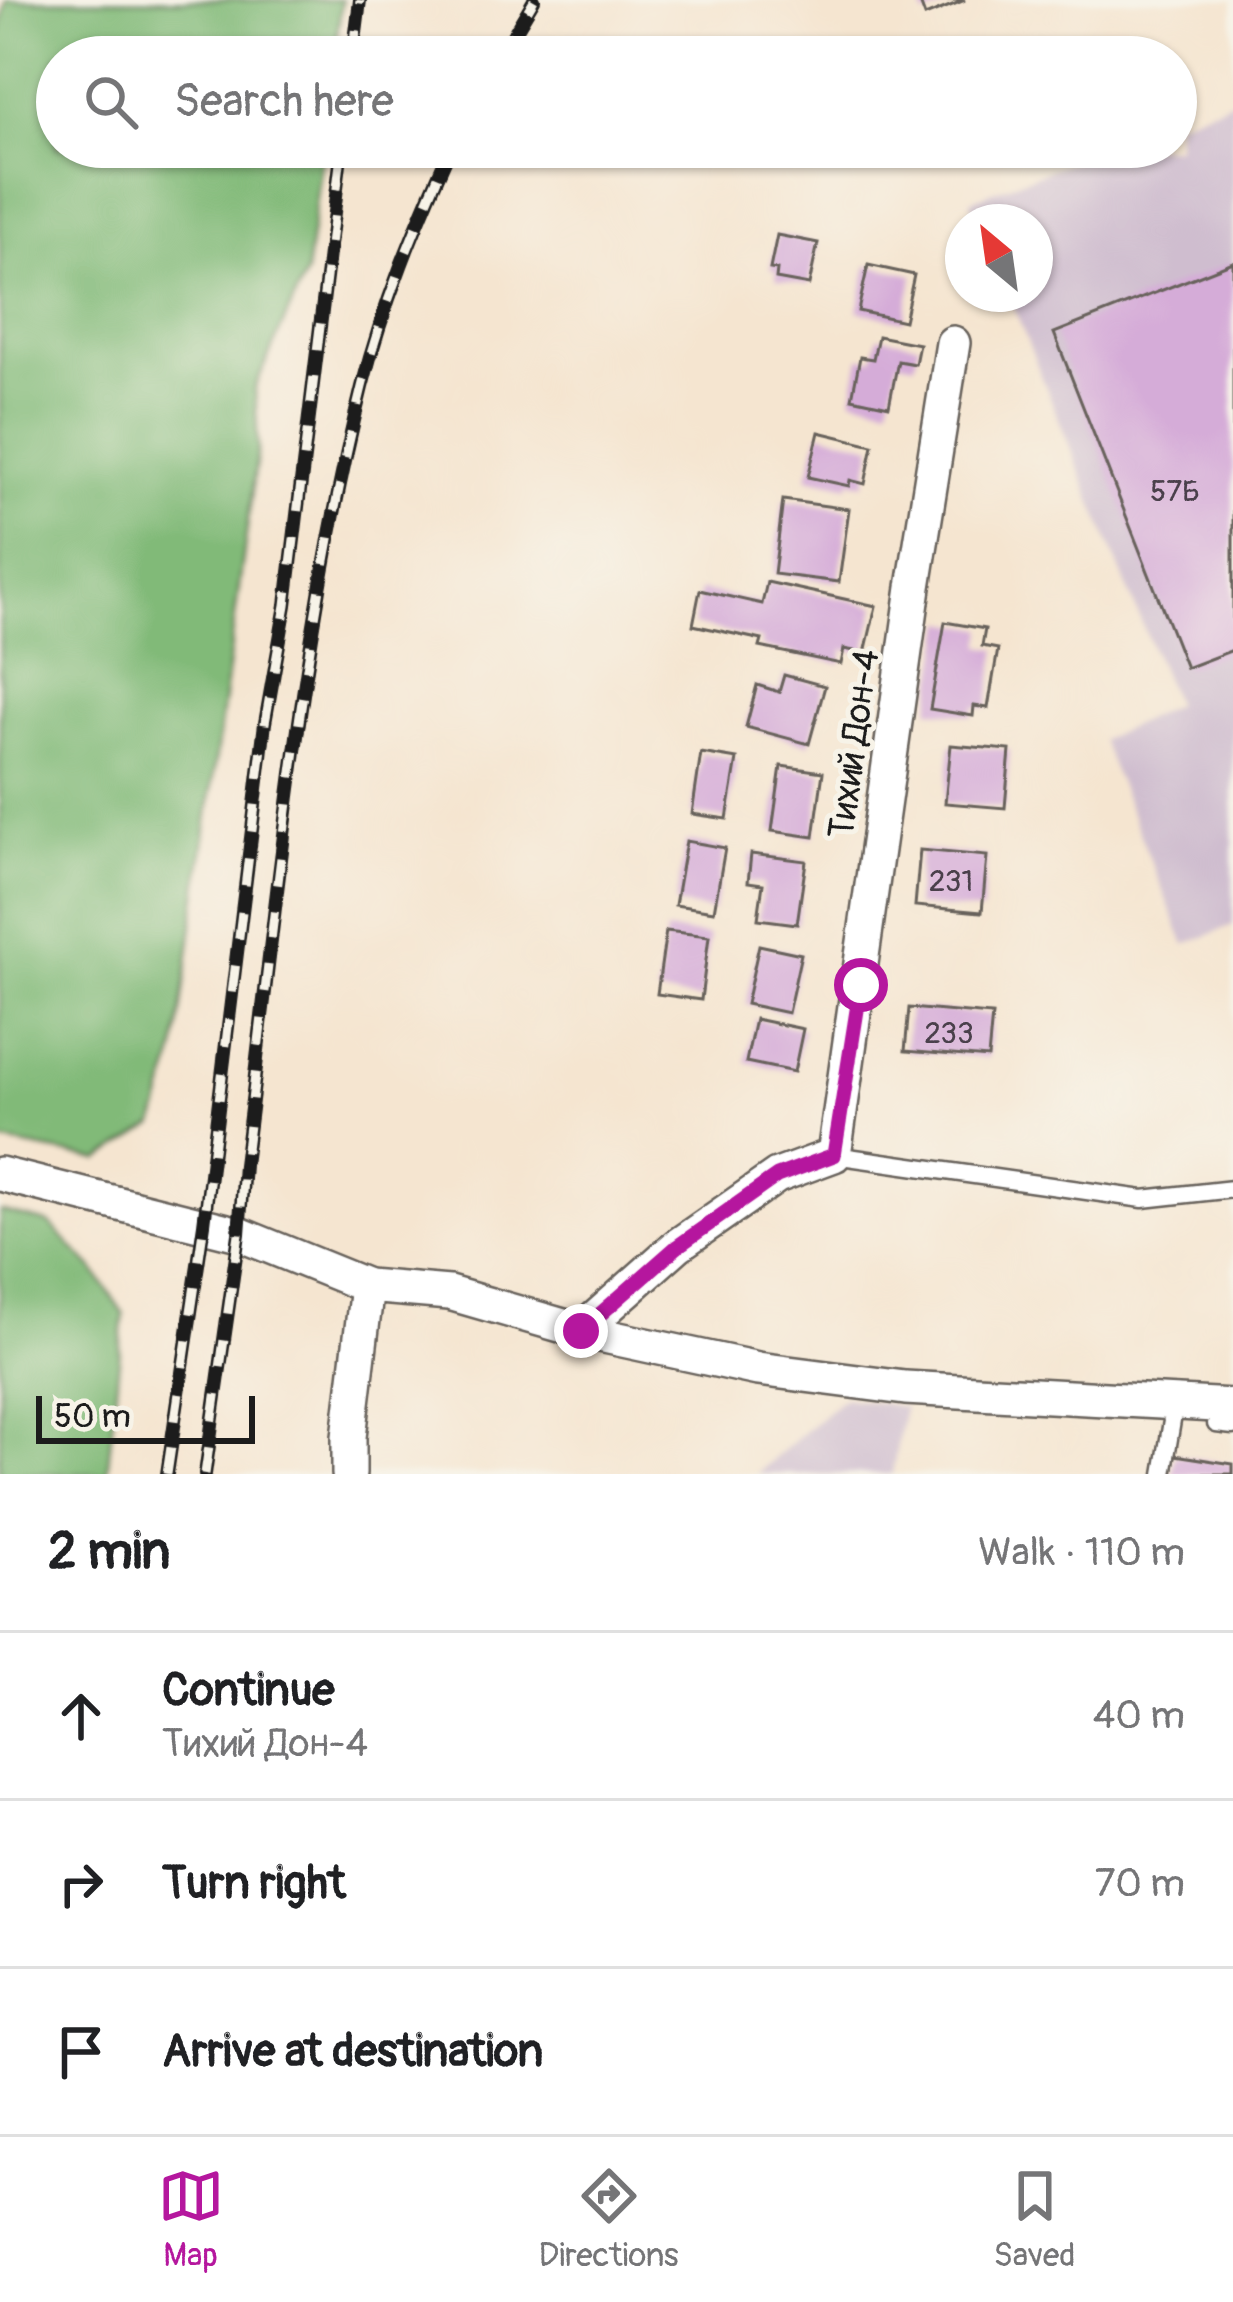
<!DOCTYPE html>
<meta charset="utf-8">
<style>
:root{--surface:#fff;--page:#f6f6f6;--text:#202124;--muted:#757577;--line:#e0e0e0;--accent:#b5179e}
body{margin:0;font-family:Pangolin,sans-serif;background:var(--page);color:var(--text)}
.compass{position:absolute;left:945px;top:204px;width:108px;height:108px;border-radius:50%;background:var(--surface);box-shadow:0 3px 9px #0004;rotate:331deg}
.scale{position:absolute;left:36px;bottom:30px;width:219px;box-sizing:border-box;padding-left:12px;border:6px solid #1c1c1c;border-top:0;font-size:33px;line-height:42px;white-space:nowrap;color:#1c1c1c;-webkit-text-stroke:9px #f7f3e8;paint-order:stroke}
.stop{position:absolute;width:36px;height:36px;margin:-27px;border:9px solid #b5179e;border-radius:50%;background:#fff}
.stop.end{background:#b5179e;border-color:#fff;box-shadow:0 3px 12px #0008}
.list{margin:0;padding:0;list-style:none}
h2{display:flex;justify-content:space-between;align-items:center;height:156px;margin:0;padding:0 48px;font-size:51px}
h2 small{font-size:39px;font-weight:400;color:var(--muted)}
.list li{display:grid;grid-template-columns:78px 1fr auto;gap:36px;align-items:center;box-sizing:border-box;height:168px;padding:0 48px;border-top:3px solid var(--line)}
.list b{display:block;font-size:45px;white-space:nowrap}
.list p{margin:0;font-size:39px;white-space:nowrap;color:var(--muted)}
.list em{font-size:39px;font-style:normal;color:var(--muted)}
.icon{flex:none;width:66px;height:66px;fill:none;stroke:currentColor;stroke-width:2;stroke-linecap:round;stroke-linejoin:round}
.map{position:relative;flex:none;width:1233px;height:1474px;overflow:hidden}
.search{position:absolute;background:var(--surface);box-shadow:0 3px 9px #0004;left:36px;right:36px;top:36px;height:132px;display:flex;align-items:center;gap:30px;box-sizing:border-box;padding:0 42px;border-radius:66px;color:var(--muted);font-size:45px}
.sheet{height:660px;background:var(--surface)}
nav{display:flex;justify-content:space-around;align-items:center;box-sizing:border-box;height:168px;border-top:3px solid var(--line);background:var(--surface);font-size:33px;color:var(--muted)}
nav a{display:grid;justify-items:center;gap:6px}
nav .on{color:var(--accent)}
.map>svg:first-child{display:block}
.industrial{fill:#cfbdcf}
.forest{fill:#81ba78;stroke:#4e6b4a;stroke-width:3}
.building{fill:#d5acd8}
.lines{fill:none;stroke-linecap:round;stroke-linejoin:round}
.lane-casing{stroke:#68625b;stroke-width:21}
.street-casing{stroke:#68625b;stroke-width:38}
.lane{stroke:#fff;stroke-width:16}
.street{stroke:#fff;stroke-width:33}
.rail-casing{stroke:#1c1c1c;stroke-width:14}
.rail{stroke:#f7f3e8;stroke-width:9;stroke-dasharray:27;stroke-linecap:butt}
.route{stroke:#b5179e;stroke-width:15}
.labels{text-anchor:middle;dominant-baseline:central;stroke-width:10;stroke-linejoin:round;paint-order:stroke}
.number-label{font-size:30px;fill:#4a404b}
.street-label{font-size:36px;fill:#1c1c1c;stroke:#f7f3e8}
</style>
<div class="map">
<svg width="1233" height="1474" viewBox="0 0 1233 1474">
<rect width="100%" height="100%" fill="#f7f3e8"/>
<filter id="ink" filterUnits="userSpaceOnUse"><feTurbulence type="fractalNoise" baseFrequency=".00833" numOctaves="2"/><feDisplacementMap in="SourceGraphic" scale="24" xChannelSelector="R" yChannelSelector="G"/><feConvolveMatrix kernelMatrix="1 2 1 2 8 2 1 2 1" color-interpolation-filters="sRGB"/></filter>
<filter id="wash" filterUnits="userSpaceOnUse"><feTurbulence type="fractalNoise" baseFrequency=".004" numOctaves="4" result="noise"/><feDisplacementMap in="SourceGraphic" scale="48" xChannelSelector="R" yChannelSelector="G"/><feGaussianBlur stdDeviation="2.7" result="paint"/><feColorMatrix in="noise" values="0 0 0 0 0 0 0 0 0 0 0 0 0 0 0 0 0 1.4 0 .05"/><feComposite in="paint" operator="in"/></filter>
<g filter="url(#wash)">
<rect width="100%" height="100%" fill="#f5e5d0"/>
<g class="industrial">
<path d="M 1233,100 L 1233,925 L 1185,945 L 1101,740 L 1175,705 L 1008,294 L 1035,294 L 1035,222 L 978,222 L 970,200 L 1110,147 L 1176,147 L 1176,122 Z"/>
<path d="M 844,1397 L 904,1407 L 892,1474 L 756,1474 Z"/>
</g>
<g class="forest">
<path d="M 6,0 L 342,0 L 334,57 L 57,57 L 57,147 L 323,147 L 306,273 L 255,387 L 258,448 L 176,1050 L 155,1125 L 99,1160 L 0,1141 L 0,36 Z"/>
<path d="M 0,1211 L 49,1223 L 93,1269 L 124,1314 L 107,1474 L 0,1474 Z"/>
</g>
<g id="blocks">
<g class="building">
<path d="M 919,0 L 965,0 L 925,16 Z"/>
<path d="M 777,235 L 818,243 L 809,285 L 776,279 L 777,270 L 770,269 Z"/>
<path d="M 1233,262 L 1233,650 L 1186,668 L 1054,333 Z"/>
<path d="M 868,265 L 914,275 L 904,321 L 858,311 Z"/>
<path d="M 878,336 L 919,344 L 915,364 L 898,361 L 889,406 L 852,398 L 860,357 L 873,359 Z"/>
<path d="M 819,432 L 873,445 L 865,484 L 850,480 L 849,486 L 808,477 Z"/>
<path d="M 783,500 L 849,509 L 839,582 L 774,574 Z"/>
<path d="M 767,582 L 876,606 L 865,653 L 844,649 L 841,664 L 760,647 L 762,640 L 693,625 L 700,590 L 762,604 Z"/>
<path d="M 945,622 L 985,629 L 982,646 L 998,649 L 988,708 L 974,706 L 973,716 L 930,709 Z"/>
<path d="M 784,675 L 825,686 L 809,744 L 746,727 L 757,685 L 779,692 Z"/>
<path d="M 951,745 L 1010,750 L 1005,808 L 945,803 Z"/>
<path d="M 701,753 L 737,759 L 727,819 L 692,814 Z"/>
<path d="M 781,766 L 823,772 L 814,837 L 772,831 Z"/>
<path d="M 686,841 L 725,848 L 714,911 L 675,905 Z"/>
<path d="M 920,850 L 987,856 L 982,912 L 915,906 Z"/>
<path d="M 751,854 L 806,861 L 797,924 L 758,919 L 763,884 L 748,882 Z"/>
<path d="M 666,931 L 709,936 L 701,1000 L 657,994 Z"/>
<path d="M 759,945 L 801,954 L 788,1013 L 746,1004 Z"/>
<path d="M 909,1008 L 992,1015 L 988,1058 L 905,1051 Z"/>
<path d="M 755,1019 L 803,1029 L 794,1072 L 746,1062 Z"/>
<path d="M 1175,1455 L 1233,1464 L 1233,1474 L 1172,1474 Z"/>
</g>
</g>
</g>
<g filter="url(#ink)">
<use href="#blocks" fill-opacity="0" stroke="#68625b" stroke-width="3"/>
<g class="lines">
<g class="lane-casing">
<g id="lane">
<path d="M 834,1155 L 1143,1199 L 1233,1189"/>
<path d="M 1216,1424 L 1233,1426"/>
<path d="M 1163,1474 L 1172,1421 L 1169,1404"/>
</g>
</g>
<g class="street-casing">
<g id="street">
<path d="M 0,1174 L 239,1234 L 367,1286 L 449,1293 L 581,1331 L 758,1369 L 905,1388 L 1233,1406"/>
<path d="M 581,1331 L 678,1245 L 777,1176 L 834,1155 L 914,587 L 953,343"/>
<path d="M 349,1474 L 349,1437 L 367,1286"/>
</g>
</g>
<use href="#lane" class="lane"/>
<use href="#street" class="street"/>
<g class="rail-casing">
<g id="rail">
<path d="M 353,57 L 360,0"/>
<path d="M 500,57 L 534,0"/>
<path d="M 167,1474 L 204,1224 L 265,723 L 286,605 L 342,147"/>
<path d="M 205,1474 L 239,1234 L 244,1165 C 277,906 299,641 362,387 C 383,304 416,225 451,147"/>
</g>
</g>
<use href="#rail" class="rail"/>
</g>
</g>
<g class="lines" filter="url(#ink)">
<path class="route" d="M 581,1331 L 678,1246 L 777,1176 L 834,1155 L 861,985"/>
</g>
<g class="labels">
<g class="number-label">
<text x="1175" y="491">57Б</text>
<text x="951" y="881">231</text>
<text x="949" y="1033">233</text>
</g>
<g class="street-label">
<text transform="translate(854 744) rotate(-82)">Тихий Дон-4</text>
</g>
</g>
</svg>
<svg class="compass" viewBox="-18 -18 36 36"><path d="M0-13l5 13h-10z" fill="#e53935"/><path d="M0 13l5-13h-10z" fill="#757577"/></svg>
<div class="scale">50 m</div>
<div class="stop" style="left:861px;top:985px"></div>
<div class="stop end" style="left:581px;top:1331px"></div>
<div class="search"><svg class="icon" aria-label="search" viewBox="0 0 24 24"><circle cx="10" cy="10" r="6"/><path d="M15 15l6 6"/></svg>Search here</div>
</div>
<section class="sheet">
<h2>2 min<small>Walk · 110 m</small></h2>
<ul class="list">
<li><svg class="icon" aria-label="ahead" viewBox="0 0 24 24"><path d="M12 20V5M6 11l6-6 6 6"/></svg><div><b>Continue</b><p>Тихий Дон-4</p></div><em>40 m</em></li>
<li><svg class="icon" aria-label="right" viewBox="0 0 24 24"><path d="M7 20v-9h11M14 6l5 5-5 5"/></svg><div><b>Turn right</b></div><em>70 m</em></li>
<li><svg class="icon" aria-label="arrive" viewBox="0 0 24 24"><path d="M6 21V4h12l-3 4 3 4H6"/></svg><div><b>Arrive at destination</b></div></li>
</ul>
</section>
<nav>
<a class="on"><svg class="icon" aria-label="map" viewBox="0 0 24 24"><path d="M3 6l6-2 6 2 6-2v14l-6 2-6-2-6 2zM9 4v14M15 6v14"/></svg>Map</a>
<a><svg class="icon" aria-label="directions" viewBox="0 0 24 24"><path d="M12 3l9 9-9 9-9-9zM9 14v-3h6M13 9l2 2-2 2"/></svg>Directions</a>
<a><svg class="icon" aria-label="saved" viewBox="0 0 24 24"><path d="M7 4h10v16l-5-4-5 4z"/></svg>Saved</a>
</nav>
